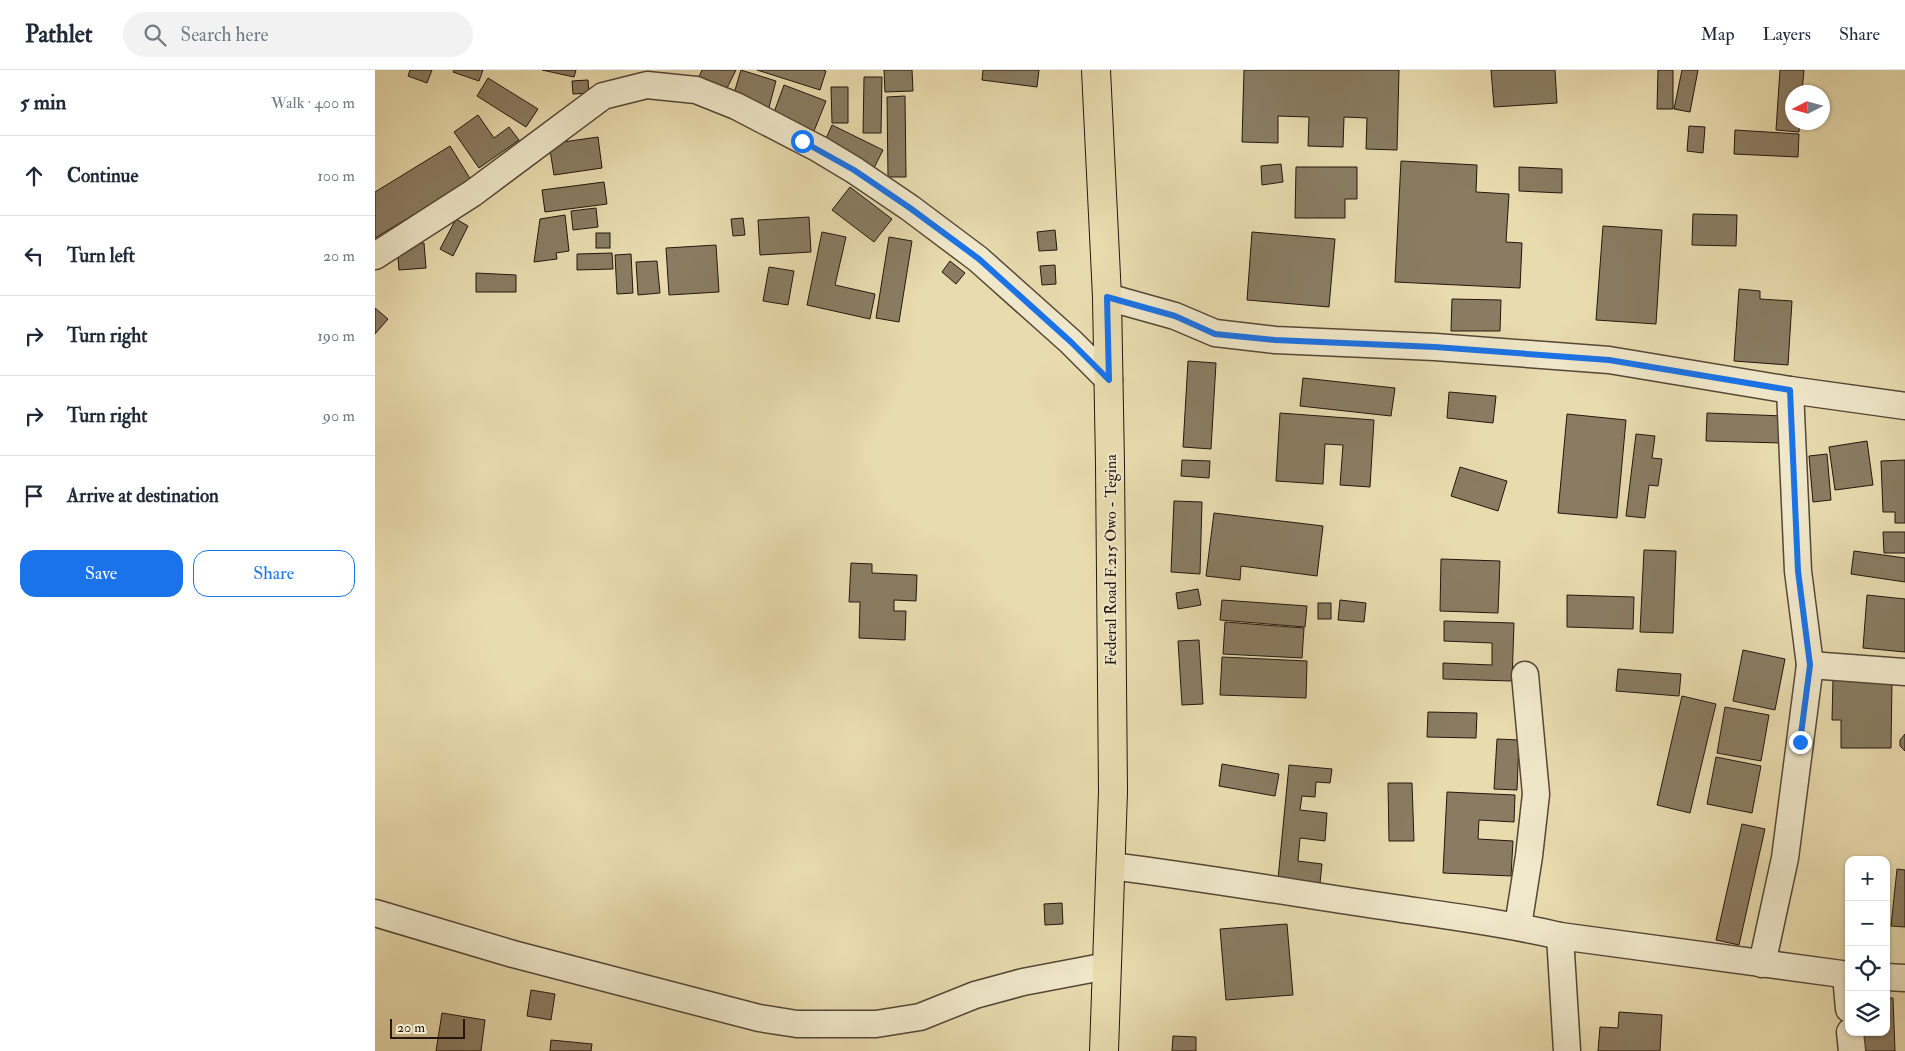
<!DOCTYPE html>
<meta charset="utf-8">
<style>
:root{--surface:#fff;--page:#f2f2f3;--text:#1f2937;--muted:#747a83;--line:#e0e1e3;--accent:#1a73e8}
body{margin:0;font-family:"IM FELL Double Pica",serif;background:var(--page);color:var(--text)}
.controls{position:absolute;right:15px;bottom:15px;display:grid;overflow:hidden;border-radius:10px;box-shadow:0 1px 4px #0004}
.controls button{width:45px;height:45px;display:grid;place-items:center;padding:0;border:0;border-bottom:1px solid var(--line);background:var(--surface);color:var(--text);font:25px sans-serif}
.compass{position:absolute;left:1410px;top:15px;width:45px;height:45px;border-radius:50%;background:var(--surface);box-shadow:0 1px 4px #0004;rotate:264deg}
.scale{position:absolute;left:15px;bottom:12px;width:75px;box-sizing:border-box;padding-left:5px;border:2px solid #24160f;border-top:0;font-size:14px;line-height:18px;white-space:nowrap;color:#24160f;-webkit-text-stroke:4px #f0e8ca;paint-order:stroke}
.stop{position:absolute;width:15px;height:15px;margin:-11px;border:4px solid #1a73e8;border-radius:50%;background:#fff}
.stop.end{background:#1a73e8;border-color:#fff;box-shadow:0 1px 5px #0008}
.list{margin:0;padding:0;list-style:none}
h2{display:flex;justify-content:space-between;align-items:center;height:65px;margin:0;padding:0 20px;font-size:21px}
h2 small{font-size:16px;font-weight:400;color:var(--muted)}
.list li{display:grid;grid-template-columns:32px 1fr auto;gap:15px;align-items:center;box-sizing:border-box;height:80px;padding:0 20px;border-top:1px solid var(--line)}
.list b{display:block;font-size:19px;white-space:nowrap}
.list em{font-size:16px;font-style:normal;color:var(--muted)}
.actions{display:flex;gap:10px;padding:15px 20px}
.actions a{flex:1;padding:11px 0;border:1px solid var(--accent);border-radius:15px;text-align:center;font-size:18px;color:var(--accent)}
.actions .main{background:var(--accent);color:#fff}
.icon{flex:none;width:28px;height:28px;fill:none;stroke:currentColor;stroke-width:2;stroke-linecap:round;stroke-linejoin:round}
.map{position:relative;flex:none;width:1530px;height:981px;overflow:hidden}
header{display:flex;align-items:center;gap:30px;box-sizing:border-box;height:70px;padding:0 25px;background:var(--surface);border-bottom:1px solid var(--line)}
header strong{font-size:24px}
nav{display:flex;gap:28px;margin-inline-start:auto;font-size:18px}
.search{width:350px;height:45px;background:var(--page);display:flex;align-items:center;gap:12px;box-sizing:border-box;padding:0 18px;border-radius:28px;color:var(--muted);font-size:19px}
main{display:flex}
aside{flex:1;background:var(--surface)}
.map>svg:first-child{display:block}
.building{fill:#8a7c62;stroke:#24160f}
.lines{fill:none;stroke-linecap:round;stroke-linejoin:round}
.minor-casing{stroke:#554737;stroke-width:29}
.primary-casing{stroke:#24160f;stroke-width:30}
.minor{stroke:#f0e8ca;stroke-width:26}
.primary{stroke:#e8dbae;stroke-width:28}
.route{stroke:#1a73e8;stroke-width:6}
.labels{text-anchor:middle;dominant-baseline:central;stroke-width:4;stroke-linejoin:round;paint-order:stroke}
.street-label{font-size:16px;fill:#24160f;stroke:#f0e8ca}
</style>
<header>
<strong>Pathlet</strong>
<div class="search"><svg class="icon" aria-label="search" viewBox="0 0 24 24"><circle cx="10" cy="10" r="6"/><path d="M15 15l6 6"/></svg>Search here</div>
<nav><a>Map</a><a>Layers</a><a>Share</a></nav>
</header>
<main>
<aside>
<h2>5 min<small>Walk · 400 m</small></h2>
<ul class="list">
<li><svg class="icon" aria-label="ahead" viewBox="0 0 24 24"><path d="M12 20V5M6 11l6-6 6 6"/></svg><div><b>Continue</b></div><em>100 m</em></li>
<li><svg class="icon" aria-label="left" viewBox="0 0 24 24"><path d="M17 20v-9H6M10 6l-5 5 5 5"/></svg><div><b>Turn left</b></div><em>20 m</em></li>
<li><svg class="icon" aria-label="right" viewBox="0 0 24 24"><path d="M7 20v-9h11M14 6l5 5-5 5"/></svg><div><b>Turn right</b></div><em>190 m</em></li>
<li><svg class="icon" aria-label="right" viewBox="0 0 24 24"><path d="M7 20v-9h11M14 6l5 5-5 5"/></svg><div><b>Turn right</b></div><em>90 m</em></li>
<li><svg class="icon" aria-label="arrive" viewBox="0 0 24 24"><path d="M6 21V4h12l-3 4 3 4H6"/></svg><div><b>Arrive at destination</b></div></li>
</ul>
<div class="actions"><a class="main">Save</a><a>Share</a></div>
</aside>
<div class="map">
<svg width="1530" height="981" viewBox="0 0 1530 981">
<rect width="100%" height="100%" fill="#e8dbae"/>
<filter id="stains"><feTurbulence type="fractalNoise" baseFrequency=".004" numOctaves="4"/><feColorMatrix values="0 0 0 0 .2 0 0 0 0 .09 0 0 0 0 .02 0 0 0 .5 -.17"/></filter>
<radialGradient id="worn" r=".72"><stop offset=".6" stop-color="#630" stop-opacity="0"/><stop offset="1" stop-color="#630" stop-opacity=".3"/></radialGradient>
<g class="building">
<path d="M 35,0 L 57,0 L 52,13 L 33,6 Z"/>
<path d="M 79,0 L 108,0 L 104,11 L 78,2 Z"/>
<path d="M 167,0 L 201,0 L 199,7 Z"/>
<path d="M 327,0 L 361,0 L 350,22 L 323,9 Z"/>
<path d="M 366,0 L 401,11 L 393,41 L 357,30 Z"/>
<path d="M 382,0 L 448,0 L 451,1 L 445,20 Z"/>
<path d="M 509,0 L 537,0 L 538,21 L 510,22 Z"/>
<path d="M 608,0 L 664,0 L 662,17 L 607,10 Z"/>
<path d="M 869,0 L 1024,0 L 1022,80 L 991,79 L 992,48 L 969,47 L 968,77 L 933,76 L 934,47 L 903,46 L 903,73 L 867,72 Z"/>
<path d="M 1116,0 L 1180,0 L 1182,33 L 1119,37 Z"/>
<path d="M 1283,0 L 1298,0 L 1298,39 L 1282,39 Z"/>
<path d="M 1307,0 L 1323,0 L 1315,42 L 1299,39 Z"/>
<path d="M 1405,0 L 1429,0 L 1427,22 L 1418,22 L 1418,52 L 1425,52 L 1424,62 L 1401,60 Z"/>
<path d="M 489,7 L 507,7 L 506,63 L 488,63 Z"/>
<path d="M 113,8 L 163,39 L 151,57 L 102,26 Z"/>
<path d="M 213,10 L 214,23 L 198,24 L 197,11 Z"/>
<path d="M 409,15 L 451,31 L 439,61 L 398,45 Z"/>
<path d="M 456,17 L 473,17 L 473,53 L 457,53 Z"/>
<path d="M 530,26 L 531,107 L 513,107 L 512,27 Z"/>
<path d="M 103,45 L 119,68 L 134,57 L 144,70 L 104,98 L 79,62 Z"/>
<path d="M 457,55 L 508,80 L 499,98 L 449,73 Z"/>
<path d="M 1314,56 L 1330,57 L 1328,83 L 1312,81 Z"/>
<path d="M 1360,60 L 1424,64 L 1423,87 L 1359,84 Z"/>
<path d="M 223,67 L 227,98 L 179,105 L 174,74 Z"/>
<path d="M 75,76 L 96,110 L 0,168 L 0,122 Z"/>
<path d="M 1026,91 L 1102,95 L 1101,122 L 1134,124 L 1131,172 L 1147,173 L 1145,218 L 1020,212 Z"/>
<path d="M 906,94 L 908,112 L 887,115 L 886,96 Z"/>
<path d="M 921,97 L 982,97 L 982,129 L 970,129 L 970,148 L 920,148 Z"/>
<path d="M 1144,97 L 1187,99 L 1187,123 L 1144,121 Z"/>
<path d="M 229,112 L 232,134 L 170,142 L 167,120 Z"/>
<path d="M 475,117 L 517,149 L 499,172 L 457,140 Z"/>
<path d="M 221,138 L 223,157 L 198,160 L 196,141 Z"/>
<path d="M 1318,144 L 1362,145 L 1361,176 L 1317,175 Z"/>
<path d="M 190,145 L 194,181 L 181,183 L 182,189 L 159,192 L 165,149 Z"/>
<path d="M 434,147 L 436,182 L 385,185 L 383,150 Z"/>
<path d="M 368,148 L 370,165 L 358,166 L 356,149 Z"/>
<path d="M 81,149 L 93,156 L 78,186 L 65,179 Z"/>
<path d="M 1228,156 L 1287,160 L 1281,254 L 1221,250 Z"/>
<path d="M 680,160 L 682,180 L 664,181 L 662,162 Z"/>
<path d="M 447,162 L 471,167 L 460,215 L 500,224 L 495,249 L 432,235 Z"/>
<path d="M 877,162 L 960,169 L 954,237 L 872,230 Z"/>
<rect x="221" y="163" width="14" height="15"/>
<path d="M 514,167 L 537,171 L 524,252 L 501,248 Z"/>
<path d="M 49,173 L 51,198 L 24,200 L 22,175 Z"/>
<path d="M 341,175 L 344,222 L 294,225 L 291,178 Z"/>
<path d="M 237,183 L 238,199 L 202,200 L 202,184 Z"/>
<path d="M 256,184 L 258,223 L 242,224 L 240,185 Z"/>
<path d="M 282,191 L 285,223 L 263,225 L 261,192 Z"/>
<path d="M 575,191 L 590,203 L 581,214 L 567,202 Z"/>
<path d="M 680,195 L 681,214 L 667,215 L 665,196 Z"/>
<path d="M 394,197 L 419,201 L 413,235 L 388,231 Z"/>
<path d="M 101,203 L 141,205 L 141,222 L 101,222 Z"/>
<path d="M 1364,219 L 1385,221 L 1385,229 L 1417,231 L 1413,295 L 1359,291 Z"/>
<path d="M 1077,229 L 1126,230 L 1125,261 L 1076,261 Z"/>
<path d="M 0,238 L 13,249 L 0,264 Z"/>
<path d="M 813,291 L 841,293 L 836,379 L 808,377 Z"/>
<path d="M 928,308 L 1020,318 L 1016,346 L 925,336 Z"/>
<path d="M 1074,322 L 1121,326 L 1118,353 L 1072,348 Z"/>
<path d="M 905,343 L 999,350 L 995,417 L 965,415 L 968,375 L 950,374 L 948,414 L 901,411 Z"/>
<path d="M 1332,343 L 1408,346 L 1407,373 L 1331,371 Z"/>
<path d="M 1192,344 L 1251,350 L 1242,448 L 1183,443 Z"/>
<path d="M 1261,364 L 1280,366 L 1277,388 L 1287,389 L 1283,416 L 1274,415 L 1270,448 L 1251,446 Z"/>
<path d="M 1492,371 L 1498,415 L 1460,420 L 1454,377 Z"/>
<path d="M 1452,384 L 1456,430 L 1438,432 L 1434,386 Z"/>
<path d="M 807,390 L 835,391 L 834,408 L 806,406 Z"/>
<path d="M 1530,390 L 1530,453 L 1520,453 L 1520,442 L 1508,442 L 1506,391 Z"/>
<path d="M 1085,397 L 1132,411 L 1123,441 L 1076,426 Z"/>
<path d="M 799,431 L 827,432 L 825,504 L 796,502 Z"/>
<path d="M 839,443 L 948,456 L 942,506 L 866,496 L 865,510 L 831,506 Z"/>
<path d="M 1508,462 L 1530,462 L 1530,483 L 1509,483 Z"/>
<path d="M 1269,480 L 1301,481 L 1298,563 L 1265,562 Z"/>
<path d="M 1479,481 L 1530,488 L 1530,512 L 1476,504 Z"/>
<path d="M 1066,489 L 1125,491 L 1123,543 L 1065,541 Z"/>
<path d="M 476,493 L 497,494 L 497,503 L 542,505 L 541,531 L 519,530 L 519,541 L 531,541 L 530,570 L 484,568 L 485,532 L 474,532 Z"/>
<path d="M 823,519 L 826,535 L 803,539 L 801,523 Z"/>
<path d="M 1192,525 L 1259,527 L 1258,559 L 1192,557 Z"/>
<path d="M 1492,525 L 1530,529 L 1530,582 L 1488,578 Z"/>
<path d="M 847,530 L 932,536 L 930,557 L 845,550 Z"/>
<path d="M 965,530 L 991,533 L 989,552 L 963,550 Z"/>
<rect x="943" y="533" width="13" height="16"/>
<path d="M 1069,551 L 1139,553 L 1137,611 L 1068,609 L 1068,593 L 1117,595 L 1117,573 L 1069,571 Z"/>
<path d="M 850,552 L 929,558 L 927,588 L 848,584 Z"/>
<path d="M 824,570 L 828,634 L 807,635 L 803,571 Z"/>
<path d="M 1368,580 L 1410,589 L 1400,640 L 1358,631 Z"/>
<path d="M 847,587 L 932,591 L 931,628 L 845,625 Z"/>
<path d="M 1243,599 L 1306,604 L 1304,626 L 1241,621 Z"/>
<path d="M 1458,609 L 1517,610 L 1516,678 L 1466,678 L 1466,650 L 1457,650 Z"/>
<path d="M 1307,626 L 1341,634 L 1315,743 L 1282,735 Z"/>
<path d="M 1350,637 L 1394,645 L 1386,691 L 1342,683 Z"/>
<path d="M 1053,642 L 1102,643 L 1101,668 L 1052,667 Z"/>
<path d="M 1530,664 L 1530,681 L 1525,676 L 1525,670 Z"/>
<path d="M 1122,669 L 1144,670 L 1142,720 L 1119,719 Z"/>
<path d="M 1341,687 L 1386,696 L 1377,743 L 1332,734 Z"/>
<path d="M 847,694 L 904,704 L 900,726 L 844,716 Z"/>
<path d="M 914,695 L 957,699 L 955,713 L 941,712 L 940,727 L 927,726 L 925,740 L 952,743 L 950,771 L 925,768 L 923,791 L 947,794 L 945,813 L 903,809 Z"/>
<path d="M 1013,713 L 1037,713 L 1039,771 L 1014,771 Z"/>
<path d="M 1072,722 L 1140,725 L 1139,752 L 1104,750 L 1103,769 L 1138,771 L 1136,806 L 1068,803 Z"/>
<path d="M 1367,754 L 1390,759 L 1364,875 L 1341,870 Z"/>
<path d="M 1522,799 L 1530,800 L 1530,857 L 1516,856 Z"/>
<path d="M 687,833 L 688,854 L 670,855 L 669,834 Z"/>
<path d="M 912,854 L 918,925 L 851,930 L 845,859 Z"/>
<path d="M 156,920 L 180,924 L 176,950 L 152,946 Z"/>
<path d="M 1511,928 L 1518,928 L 1520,981 L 1487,981 L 1487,962 L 1511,962 Z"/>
<path d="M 1244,942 L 1287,945 L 1285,981 L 1223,981 L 1225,957 L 1243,958 Z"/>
<path d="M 67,943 L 110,950 L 106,981 L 61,981 Z"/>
<path d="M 798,966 L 821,967 L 821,981 L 797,981 Z"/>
<path d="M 176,970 L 217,974 L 216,981 L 175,981 Z"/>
</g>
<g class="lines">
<g class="minor-casing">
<g id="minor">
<path d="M 0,186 L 98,123 L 228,26 L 272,15 L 321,20 L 361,36 L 444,79 L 479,100 L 535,138 L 603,189 L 696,272 L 734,310"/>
<path d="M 732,227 L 800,246 L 840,263 L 900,270 L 1060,277 L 1234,290 L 1415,320 L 1530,336"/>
<path d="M 1435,595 L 1530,602"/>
<path d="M 737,796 C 822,807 907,821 993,834 C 1057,844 1121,851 1185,866 L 1474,905"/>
<path d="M 0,843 L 138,884 L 384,948 L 422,954 L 501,954 L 545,947 L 600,925 L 648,912 L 732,896"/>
<path d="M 1143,856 L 1154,786 L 1161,724 L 1150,605"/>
<path d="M 1185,866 L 1192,981"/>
<path d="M 1387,894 L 1410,788 L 1435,595 L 1423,501 L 1415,320"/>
<path d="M 1471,905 L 1474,939"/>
<path d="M 1511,907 L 1530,908"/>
<path d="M 1475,962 L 1477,981"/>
</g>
</g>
<g class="primary-casing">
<path id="primary" d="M 721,0 L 732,227 L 735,395 L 738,722 L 729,981"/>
</g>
<use href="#minor" class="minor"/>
<use href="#primary" class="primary"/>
</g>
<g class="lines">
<path class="route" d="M 427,71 L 479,100 L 535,138 L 604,189 L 696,272 L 734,310 L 732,227 L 800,246 L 840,264 L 900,270 L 1060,277 L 1234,290 L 1415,320 L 1423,501 L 1435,595 L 1425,672"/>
</g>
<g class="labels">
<g class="street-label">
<text transform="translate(736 490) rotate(-90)">Federal Road F.215 Owo - Tegina</text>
</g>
</g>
<rect width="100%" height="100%" filter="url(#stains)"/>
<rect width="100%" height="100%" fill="url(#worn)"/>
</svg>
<div class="controls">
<button>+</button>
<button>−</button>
<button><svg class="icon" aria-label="locate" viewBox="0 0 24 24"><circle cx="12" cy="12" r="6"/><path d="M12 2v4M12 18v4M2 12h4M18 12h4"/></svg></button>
<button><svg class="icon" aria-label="layers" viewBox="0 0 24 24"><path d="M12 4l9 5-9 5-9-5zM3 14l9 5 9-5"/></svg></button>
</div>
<svg class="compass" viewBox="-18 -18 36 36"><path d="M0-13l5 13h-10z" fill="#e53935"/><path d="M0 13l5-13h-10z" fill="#747a83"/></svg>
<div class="scale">20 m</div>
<div class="stop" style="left:427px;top:71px"></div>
<div class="stop end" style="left:1425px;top:672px"></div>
</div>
</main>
